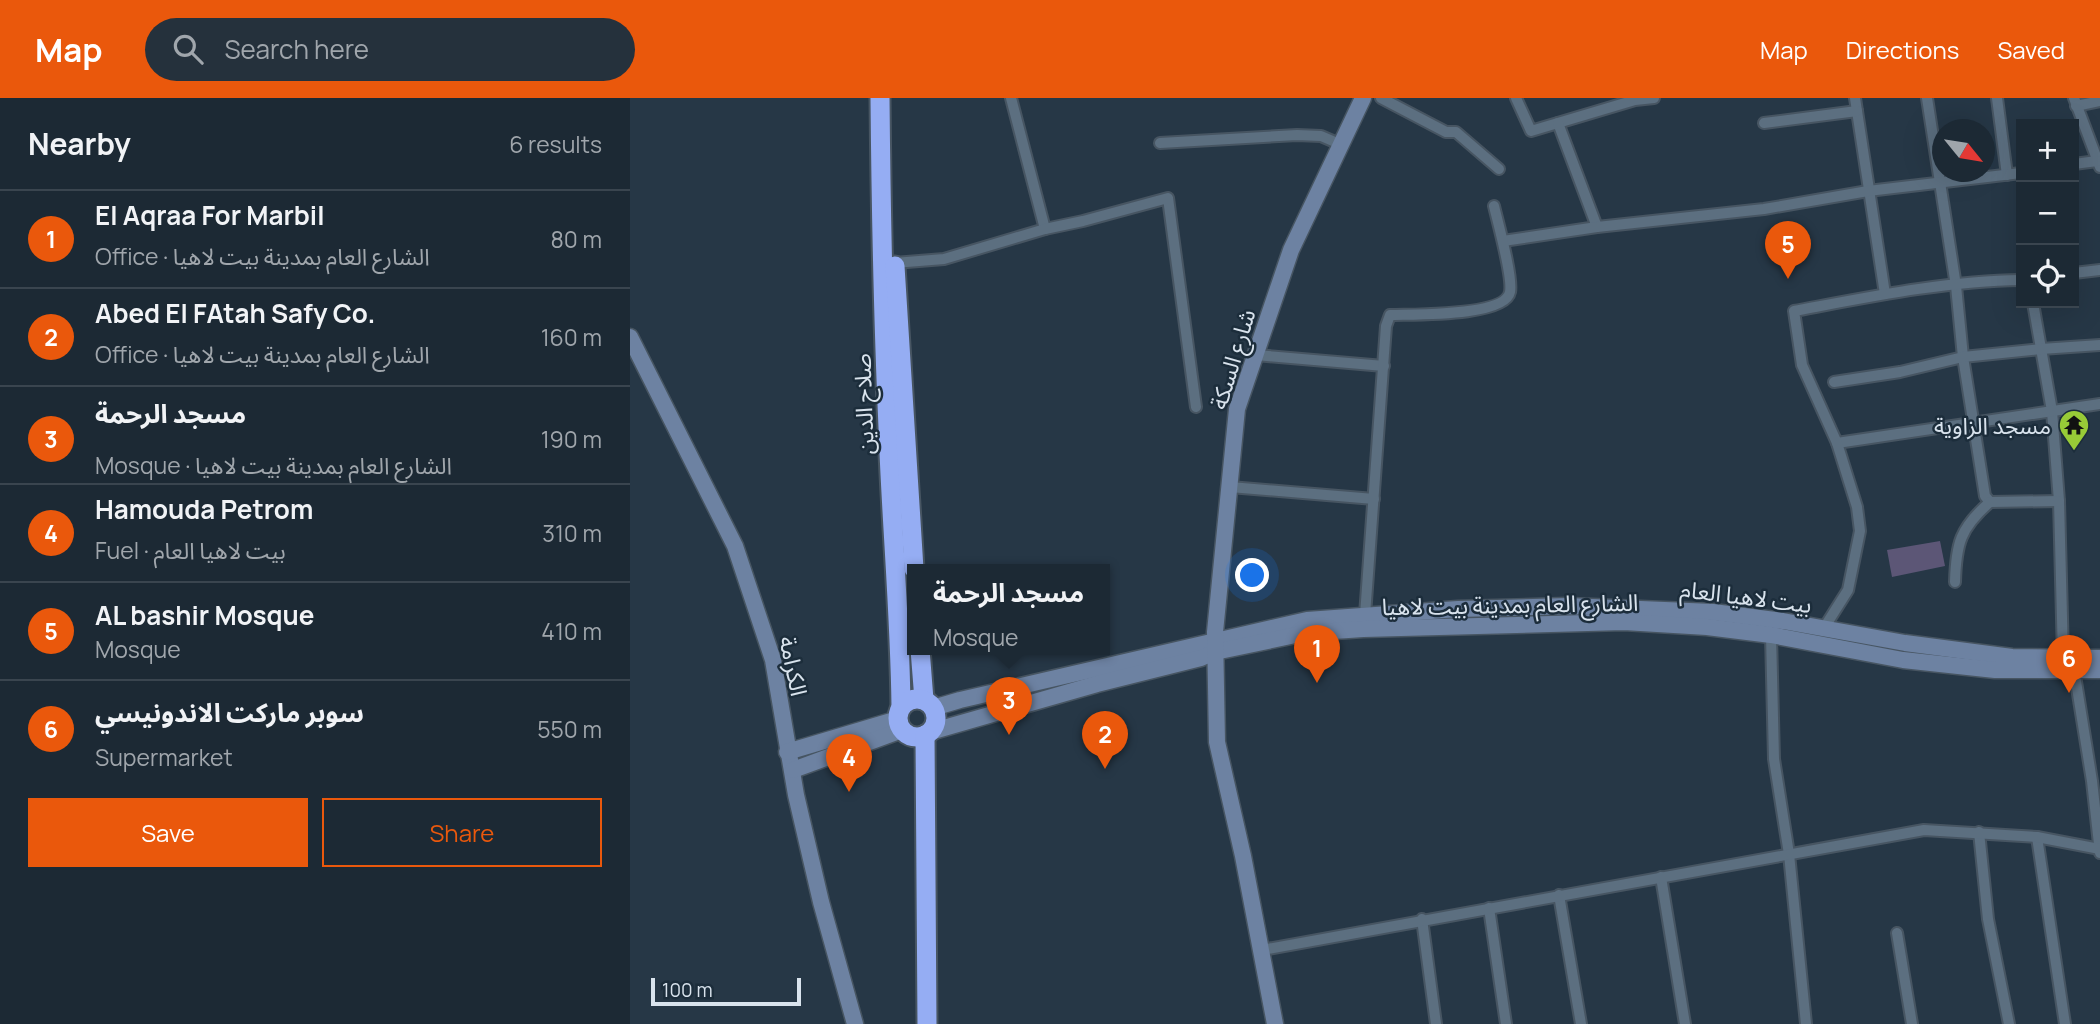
<!DOCTYPE html>
<meta charset="utf-8">
<style>
:root{--surface:#1c2934;--page:#25313c;--text:#f1f3f6;--muted:#a0a6ac;--line:#3a454f;--accent:#ea580c}
body{margin:0;font-family:Manrope,"Noto Sans Arabic",sans-serif;background:var(--page);color:var(--text)}
.controls{position:absolute;right:21px;top:21px;display:grid;overflow:hidden;border-radius:0px;box-shadow:0 7px 28px #0002}
.controls button{width:63px;height:63px;display:grid;place-items:center;padding:0;border:0;border-bottom:2px solid var(--line);background:var(--surface);color:var(--text);font:35px sans-serif}
.compass{position:absolute;left:1302px;top:21px;width:63px;height:63px;border-radius:50%;background:var(--surface);box-shadow:0 7px 28px #0002;rotate:120deg}
.scale{position:absolute;left:21px;bottom:18px;width:150px;box-sizing:border-box;padding-left:7px;border:4px solid #d9e3ed;border-top:0;font-size:19px;line-height:24px;white-space:nowrap;color:#d9e3ed;-webkit-text-stroke:5px #1c2d3b;paint-order:stroke}
.you{position:absolute;left:623px;top:478px;width:24px;height:24px;margin:-18px;border:5px solid #fff;border-radius:50%;background:#1a73e8;box-shadow:0 0 0 10px #1a73e833}
.badge{display:grid;place-items:center;width:46px;height:46px;border-radius:50%;background:var(--accent);color:#fff;font-size:23px;font-weight:700}
.pin{position:absolute;translate:-50% -58px;filter:drop-shadow(0 2px 4px #0008)}
.pin::after{content:'';position:absolute;top:37px;width:24px;height:21px;background:inherit;clip-path:polygon(0 0,100% 0,50% 100%)}
.popup{position:absolute;left:277px;top:466px;width:203px;height:91px;box-sizing:border-box;display:grid;place-content:center;border-radius:0px;background:var(--surface);filter:drop-shadow(0 2px 5px #0005);font-size:23px;white-space:nowrap;color:var(--muted)}
.popup b{font-size:26px;color:var(--text)}
.popup::after{content:'';position:absolute;left:50%;top:100%;margin-left:-14px;border:14px solid transparent;border-top-color:var(--surface)}
.list{margin:0;padding:0;list-style:none}
h2{display:flex;justify-content:space-between;align-items:center;height:91px;margin:0;padding:0 28px;font-size:30px}
h2 small{font-size:23px;font-weight:400;color:var(--muted)}
.list li{display:grid;grid-template-columns:46px 1fr auto;gap:21px;align-items:center;box-sizing:border-box;height:98px;padding:0 28px;border-top:2px solid var(--line)}
.list b{display:block;font-size:26px;white-space:nowrap}
.list p{margin:0;font-size:23px;white-space:nowrap;color:var(--muted)}
.list em{font-size:23px;font-style:normal;color:var(--muted)}
.actions{display:flex;gap:14px;padding:21px 28px}
.actions a{flex:1;padding:16px 0;border:2px solid var(--accent);border-radius:0px;text-align:center;font-size:24px;color:var(--accent)}
.actions .main{background:var(--accent);color:#fff}
.icon{flex:none;width:38px;height:38px;fill:none;stroke:currentColor;stroke-width:2;stroke-linecap:round;stroke-linejoin:round}
.map{position:relative;flex:none;width:1470px;height:926px;overflow:hidden}
header{display:flex;align-items:center;gap:42px;box-sizing:border-box;height:98px;padding:0 35px;background:var(--accent);color:#fff}
header strong{font-size:33px}
nav{display:flex;gap:38px;margin-inline-start:auto;font-size:24px}
.search{width:490px;height:63px;background:var(--page);display:flex;align-items:center;gap:18px;box-sizing:border-box;padding:0 24px;border-radius:38px;color:var(--muted);font-size:26px}
main{display:flex}
aside{flex:1;background:var(--surface)}
.map>svg:first-child{display:block}
.green{fill:#5c5676}
.lines{fill:none;stroke-linecap:round;stroke-linejoin:round}
.street-casing{stroke:#475562;stroke-width:14}
.secondary-casing{stroke:#475562;stroke-width:19}
.highway-casing{stroke:#475562;stroke-width:23}
.street{stroke:#5c6f80;stroke-width:10}
.secondary{stroke:#6d82a2;stroke-width:16}
.highway{stroke:#95adf3;stroke-width:19}
.labels{text-anchor:middle;dominant-baseline:central;stroke-width:5;stroke-linejoin:round;paint-order:stroke}
.street-label{font-size:23px;fill:#d9e3ed;stroke:#1c2d3b}
.poi-label{font-size:23px;fill:#d9e3ed;stroke:#1c2d3b;text-anchor:end}
</style>
<header>
<strong>Map</strong>
<div class="search"><svg class="icon" aria-label="search" viewBox="0 0 24 24"><circle cx="10" cy="10" r="6"/><path d="M15 15l6 6"/></svg>Search here</div>
<nav><a>Map</a><a>Directions</a><a>Saved</a></nav>
</header>
<main>
<aside>
<h2>Nearby<small>6 results</small></h2>
<ul class="list">
<li><span class="badge">1</span><div><b>El Aqraa For Marbil</b><p>Office · الشارع العام بمدينة بيت لاهيا</p></div><em>80 m</em></li>
<li><span class="badge">2</span><div><b>Abed El FAtah Safy Co.</b><p>Office · الشارع العام بمدينة بيت لاهيا</p></div><em>160 m</em></li>
<li><span class="badge">3</span><div><b>مسجد الرحمة</b><p>Mosque · الشارع العام بمدينة بيت لاهيا</p></div><em>190 m</em></li>
<li><span class="badge">4</span><div><b>Hamouda Petrom</b><p>Fuel · بيت لاهيا العام</p></div><em>310 m</em></li>
<li><span class="badge">5</span><div><b>AL bashir Mosque</b><p>Mosque</p></div><em>410 m</em></li>
<li><span class="badge">6</span><div><b>سوبر ماركت الاندونيسي</b><p>Supermarket</p></div><em>550 m</em></li>
</ul>
<div class="actions"><a class="main">Save</a><a>Share</a></div>
</aside>
<div class="map">
<svg width="1470" height="926" viewBox="0 0 1470 926">
<rect width="100%" height="100%" fill="#263746"/>
<path class="green" d="M 1310,443 L 1315,468 L 1262,479 L 1257,452 Z"/>
<g class="lines">
<g class="street-casing">
<g id="street">
<path d="M 381,0 L 415,131"/>
<path d="M 751,0 L 816,34 L 826,34 L 869,71"/>
<path d="M 886,0 L 901,33 L 1005,2 L 1024,0"/>
<path d="M 1225,0 L 1255,196"/>
<path d="M 1297,0 L 1326,188 L 1333,259 L 1355,398 L 1360,404"/>
<path d="M 1367,0 L 1377,77"/>
<path d="M 1444,0 L 1470,69"/>
<path d="M 1446,8 L 1470,3"/>
<path d="M 928,25 L 967,129"/>
<path d="M 1134,25 L 1227,13"/>
<path d="M 530,45 L 667,37 L 691,38 L 712,47"/>
<path d="M 1444,66 L 1467,63"/>
<path d="M 873,143 L 967,129 L 1134,111 L 1238,93 L 1391,75"/>
<path d="M 264,165 L 314,161 L 415,131 L 453,123 L 538,100 L 566,309"/>
<path d="M 1444,175 L 1470,172"/>
<path d="M 1403,205 L 1422,313 L 1429,403 L 1433,559"/>
<path d="M 626,257 L 754,268"/>
<path d="M 1204,284 L 1270,274 L 1333,259 L 1411,251 L 1470,247"/>
<path d="M 1207,345 L 1470,306"/>
<path d="M 600,389 L 744,401"/>
<path d="M 1325,484 C 1326,446 1330,430 1360,404 L 1429,403"/>
<path d="M 735,517 L 756,228 L 760,217 C 781,216 875,219 880,194 C 883,179 868,125 864,108"/>
<path d="M 1194,530 L 1218,492 L 1230,433 L 1227,409 L 1207,345 L 1172,267 L 1164,213 C 1239,199 1316,183 1391,182"/>
<path d="M 1141,537 L 1144,661 L 1159,756 L 1176,926"/>
<path d="M 1444,571 L 1462,683 L 1470,755"/>
<path d="M 1349,734 L 1358,821 L 1379,926"/>
<path d="M 1407,739 L 1435,926"/>
<path d="M 1031,779 L 1055,926"/>
<path d="M 929,797 L 951,926"/>
<path d="M 859,810 L 876,926"/>
<path d="M 792,821 L 806,926"/>
<path d="M 1267,835 L 1282,926"/>
<path d="M 632,852 L 1294,732 L 1407,739 L 1470,751"/>
</g>
</g>
<g class="secondary-casing">
<g id="secondary">
<path d="M 0,239 L 105,448 L 143,562 L 166,697 L 191,804 L 225,926"/>
<path d="M 303,610 L 330,602 L 677,522 L 828,511 L 938,508 L 1083,514 L 1153,523 L 1275,545 L 1382,559 L 1470,560"/>
<path d="M 300,634 L 467,586 L 571,560 L 585,554 L 675,535 L 733,531 L 994,524 L 1077,529 L 1141,537 L 1273,562 L 1365,572 L 1470,572"/>
<path d="M 157,654 L 268,621"/>
<path d="M 163,672 L 272,632"/>
<path d="M 645,926 L 613,758 L 587,644 L 585,534 L 607,311 L 661,152 L 733,0"/>
</g>
</g>
<g class="highway-casing">
<g id="highway">
<path d="M 250,0 C 251,110 253,219 258,329 C 261,422 270,515 271,609"/>
<path d="M 265,168 L 284,471"/>
<path d="M 290,551 L 294,602"/>
<circle cx="287" cy="620" r="19"/>
<path d="M 295,637 L 297,926"/>
</g>
</g>
<use href="#street" class="street"/>
<use href="#secondary" class="secondary"/>
<use href="#highway" class="highway"/>
</g>
<defs>
<g id="temple-pin" transform="scale(1.575)"><path d="M0 17L-7.5 6A9.5 9.5 0 1 1 7.5 6Z" fill="#98cb37" stroke="#1c2d3b"/><path d="M0-6L5-2H3V0L6.5 2.5H4V6H1.5V3h-3V6H-4V2.5H-6.5L-3 0V-2H-5Z" fill="#111"/></g>
</defs>
<g fill-rule="evenodd">
<use href="#temple-pin" x="1444" y="327"/>
</g>
<g class="labels">
<g class="street-label">
<text transform="translate(602 261) rotate(-73)">شارع السكة</text>
<text transform="translate(233 306) rotate(-92)">صلاح الدين</text>
<text transform="translate(1116 498) rotate(7)">بيت لاهيا العام</text>
<text transform="translate(880 506) rotate(-1)">الشارع العام بمدينة بيت لاهيا</text>
<text transform="translate(164 568) rotate(78)">الكرامة</text>
</g>
<g class="poi-label">
<text x="1421" y="327">مسجد الزاوية</text>
</g>
</g>
</svg>
<div class="controls">
<button>+</button>
<button>−</button>
<button><svg class="icon" aria-label="locate" viewBox="0 0 24 24"><circle cx="12" cy="12" r="6"/><path d="M12 2v4M12 18v4M2 12h4M18 12h4"/></svg></button>
</div>
<svg class="compass" viewBox="-18 -18 36 36"><path d="M0-13l5 13h-10z" fill="#e53935"/><path d="M0 13l5-13h-10z" fill="#a0a6ac"/></svg>
<div class="scale">100 m</div>
<div class="you"></div>
<div class="pin badge" style="left:687px;top:585px">1</div>
<div class="pin badge" style="left:475px;top:671px">2</div>
<div class="pin badge" style="left:379px;top:637px">3</div>
<div class="popup"><b>مسجد الرحمة</b>Mosque</div>
<div class="pin badge" style="left:219px;top:694px">4</div>
<div class="pin badge" style="left:1158px;top:181px">5</div>
<div class="pin badge" style="left:1439px;top:595px">6</div>
</div>
</main>
